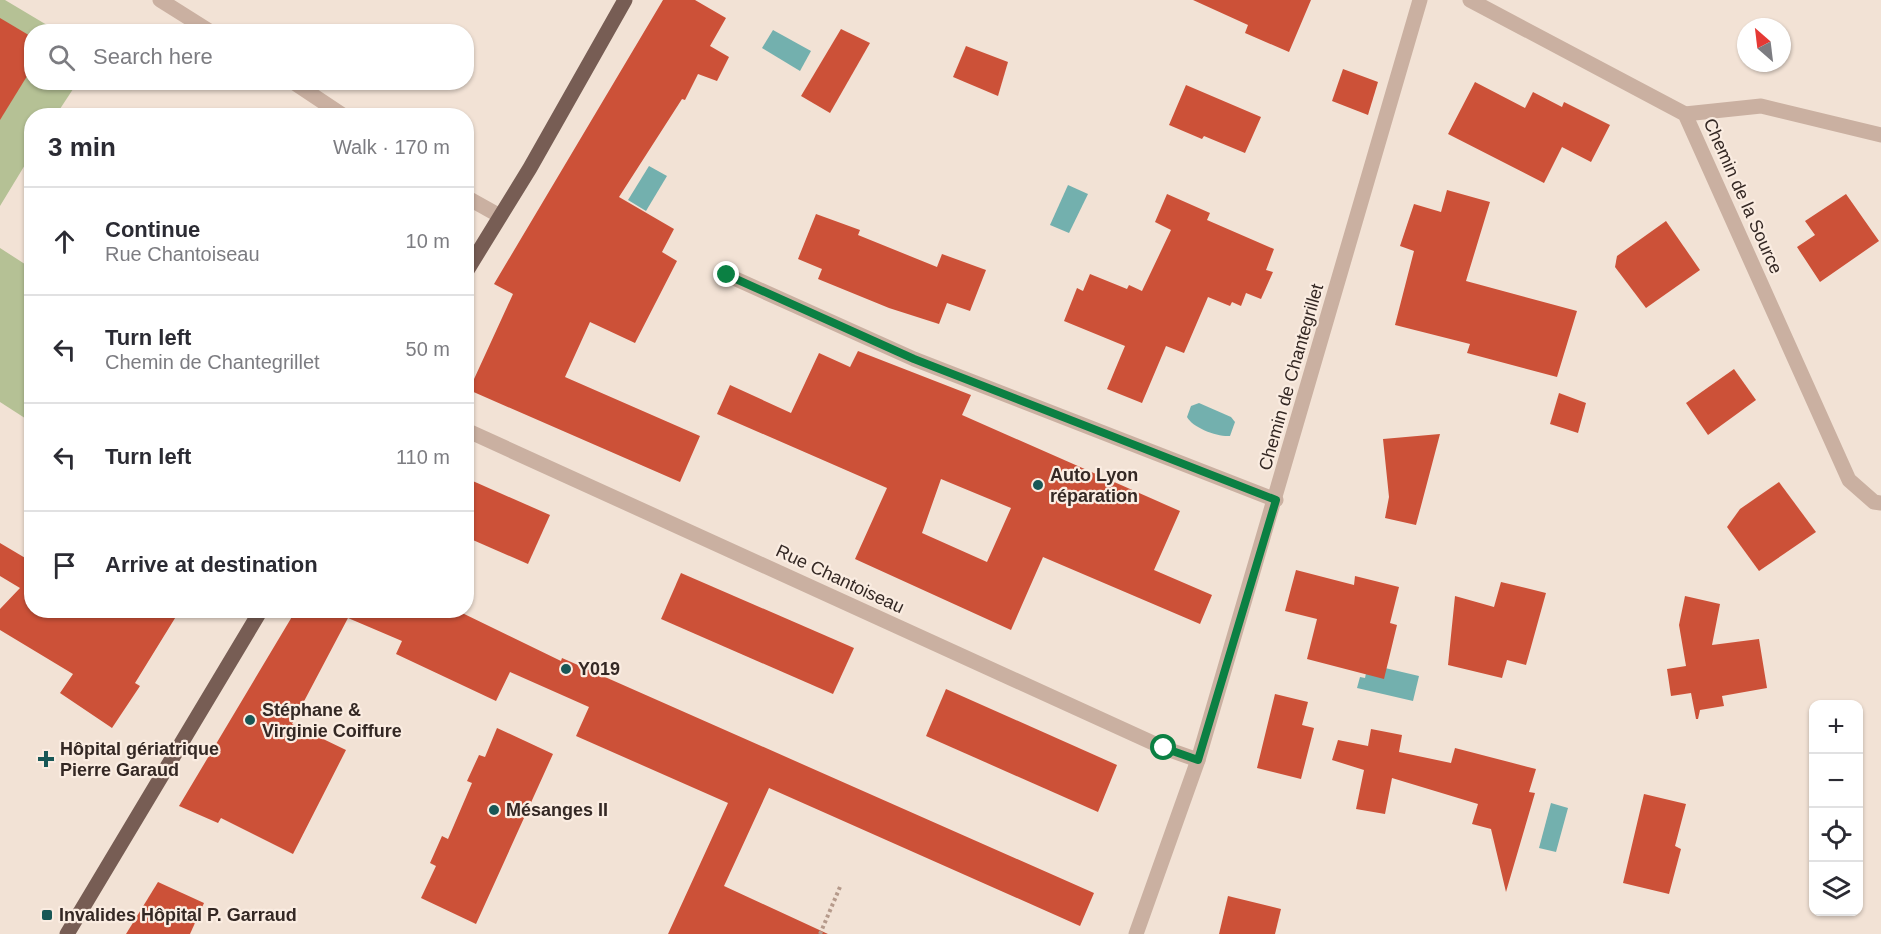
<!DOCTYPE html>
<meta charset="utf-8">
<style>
:root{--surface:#fff;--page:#f2f2f3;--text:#2b2b33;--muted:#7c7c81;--line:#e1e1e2}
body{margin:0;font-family:Helvetica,sans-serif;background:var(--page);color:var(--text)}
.controls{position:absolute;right:18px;bottom:18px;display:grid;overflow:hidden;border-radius:12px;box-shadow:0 2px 4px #0004}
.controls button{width:54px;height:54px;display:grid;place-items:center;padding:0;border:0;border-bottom:2px solid var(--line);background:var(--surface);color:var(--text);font:30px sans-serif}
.compass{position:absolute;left:1737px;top:18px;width:54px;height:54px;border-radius:50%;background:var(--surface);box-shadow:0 2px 4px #0004;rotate:332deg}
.stop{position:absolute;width:18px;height:18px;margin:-14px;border:4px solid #0b8043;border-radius:50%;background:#fff}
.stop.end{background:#0b8043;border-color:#fff;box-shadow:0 2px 6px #0008}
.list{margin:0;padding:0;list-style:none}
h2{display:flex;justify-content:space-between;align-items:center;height:78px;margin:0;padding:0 24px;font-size:26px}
h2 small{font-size:20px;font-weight:400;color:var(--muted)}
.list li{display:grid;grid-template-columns:39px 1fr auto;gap:18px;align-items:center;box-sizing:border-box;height:108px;padding:0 24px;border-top:2px solid var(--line)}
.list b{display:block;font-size:22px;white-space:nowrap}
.list p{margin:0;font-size:20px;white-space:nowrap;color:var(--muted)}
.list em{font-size:20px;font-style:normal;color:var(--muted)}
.icon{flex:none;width:33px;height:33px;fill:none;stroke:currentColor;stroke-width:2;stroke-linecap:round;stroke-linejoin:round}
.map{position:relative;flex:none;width:1881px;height:934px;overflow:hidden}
.search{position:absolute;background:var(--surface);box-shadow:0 2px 4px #0004;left:24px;top:24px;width:450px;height:66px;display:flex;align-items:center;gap:15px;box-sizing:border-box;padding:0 21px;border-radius:24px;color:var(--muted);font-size:22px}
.panel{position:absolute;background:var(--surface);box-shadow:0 2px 4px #0004;left:24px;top:108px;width:450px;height:510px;border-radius:24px}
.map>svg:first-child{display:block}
.green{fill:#b5c195}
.water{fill:#73b0ae}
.building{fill:#cc5138;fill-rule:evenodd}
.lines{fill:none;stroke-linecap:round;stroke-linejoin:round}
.path{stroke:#b69a8b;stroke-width:4;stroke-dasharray:3 3;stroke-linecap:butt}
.lane{stroke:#cab0a1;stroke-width:15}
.street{stroke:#cab0a1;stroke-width:15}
.primary{stroke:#775d54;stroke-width:15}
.route{stroke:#0b8043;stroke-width:8}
.poi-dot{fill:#185756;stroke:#faece1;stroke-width:2}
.labels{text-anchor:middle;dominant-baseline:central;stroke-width:4.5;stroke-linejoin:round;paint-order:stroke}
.street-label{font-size:18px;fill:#342824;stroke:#faece1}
.poi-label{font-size:18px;font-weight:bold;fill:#342824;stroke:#faece1;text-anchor:start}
</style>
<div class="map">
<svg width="1881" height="934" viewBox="0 0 1881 934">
<rect width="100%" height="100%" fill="#f2e2d5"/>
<g class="green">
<path d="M 0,0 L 5,0 L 57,31 L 32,32 L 32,82 L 77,83 L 56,115 L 32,116 L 31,155 L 0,206 Z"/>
<path d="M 0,248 L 31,268 L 31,422 L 0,402 Z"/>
</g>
<g class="water">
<path d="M 773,30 L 811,51 L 800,71 L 762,48 Z"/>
<path d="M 649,166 L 667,176 L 646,211 L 628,200 Z"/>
<path d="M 1068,185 L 1088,194 L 1069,233 L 1050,225 Z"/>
<path d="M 1199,403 L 1231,417 L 1235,422 L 1230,436 C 1217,437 1193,428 1187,417 L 1191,406 Z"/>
<path d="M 1368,664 L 1419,676 L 1413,701 L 1357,688 L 1360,677 L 1365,678 Z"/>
<path d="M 1551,803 L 1568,808 L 1556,852 L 1539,848 Z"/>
</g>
<g class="building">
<path d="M 663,0 L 695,0 L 726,18 L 710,46 L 729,57 L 717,81 L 698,74 L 685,100 L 682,99 L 619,197 L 674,229 L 662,252 L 677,261 L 635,343 L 590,322 L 565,377 L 700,436 L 680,482 L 469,390 L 513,294 L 494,284 Z"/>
<path d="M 1193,0 L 1311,0 L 1289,52 L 1245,33 L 1248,25 Z"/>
<path d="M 0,18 L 32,37 L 32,68 L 0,120 Z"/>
<path d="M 841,29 L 870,43 L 830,113 L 801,96 Z"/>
<path d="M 966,46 L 1008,62 L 998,96 L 953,77 Z"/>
<path d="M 1343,69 L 1378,82 L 1368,115 L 1332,101 Z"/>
<path d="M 1475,82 L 1525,108 L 1533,92 L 1562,107 L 1564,102 L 1610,125 L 1591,162 L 1562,147 L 1544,183 L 1448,134 Z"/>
<path d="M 1186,85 L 1261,117 L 1245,153 L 1204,136 L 1202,139 L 1169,125 Z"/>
<path d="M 1447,190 L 1490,202 L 1466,281 L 1577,311 L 1557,377 L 1467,353 L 1470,344 L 1395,325 L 1414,251 L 1400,246 L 1414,204 L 1441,212 Z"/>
<path d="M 1167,194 L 1210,213 L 1207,220 L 1274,249 L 1266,270 L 1273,272 L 1261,299 L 1246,293 L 1241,306 L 1232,302 L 1230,306 L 1208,297 L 1184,353 L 1166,346 L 1142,403 L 1107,389 L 1125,346 L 1064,321 L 1077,288 L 1083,291 L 1090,274 L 1127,289 L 1129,285 L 1142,291 L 1171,230 L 1155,222 Z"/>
<path d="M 1846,194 L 1879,241 L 1820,282 L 1797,247 L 1815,235 L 1805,221 Z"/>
<path d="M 816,214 L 860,230 L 858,235 L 937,267 L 942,254 L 986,270 L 970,311 L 947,303 L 939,324 L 889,308 L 818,279 L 822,269 L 798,259 Z"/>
<path d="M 1666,221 L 1700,270 L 1646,308 L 1615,267 L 1617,256 Z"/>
<path d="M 858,351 L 971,395 L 962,415 L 1180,511 L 1154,570 L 1212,595 L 1200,624 L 1043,557 L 1011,630 L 855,559 L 887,488 L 717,414 L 730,385 L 791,413 L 819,353 L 850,367 ZM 941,479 L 1011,508 L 987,562 L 922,533 Z"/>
<path d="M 1734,369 L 1756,400 L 1708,435 L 1686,403 Z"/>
<path d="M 1559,393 L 1586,403 L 1578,433 L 1550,424 Z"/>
<path d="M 1440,434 L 1416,525 L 1385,518 L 1389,497 L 1383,439 Z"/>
<path d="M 466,478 L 550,515 L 528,564 L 466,537 Z"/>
<path d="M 1779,482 L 1816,532 L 1759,571 L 1727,527 L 1740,509 Z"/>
<path d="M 0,543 L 32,562 L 32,610 L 180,610 L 135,683 L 140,686 L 112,728 L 60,693 L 73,674 L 0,630 L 0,609 L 20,588 L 0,576 Z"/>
<path d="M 1296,570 L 1354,585 L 1355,576 L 1399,587 L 1390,623 L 1397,625 L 1384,679 L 1307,659 L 1317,619 L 1285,611 Z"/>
<path d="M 681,573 L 854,648 L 833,694 L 661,619 Z"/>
<path d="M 1501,582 L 1546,593 L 1526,665 L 1507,660 L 1502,678 L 1448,665 L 1455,596 L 1494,607 Z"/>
<path d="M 1685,596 L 1720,604 L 1712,645 L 1759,639 L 1767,688 L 1722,696 L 1724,706 L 1700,710 L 1698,719 L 1696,719 L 1691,693 L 1671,696 L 1667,669 L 1686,666 L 1679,625 Z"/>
<path d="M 296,610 L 456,610 L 561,661 L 562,658 L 1094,893 L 1080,926 L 769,788 L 724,886 L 828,934 L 668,934 L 728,803 L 576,736 L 589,707 L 510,672 L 496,701 L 396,654 L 402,641 L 348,618 L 292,724 L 346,750 L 293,854 L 221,818 L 218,823 L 179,806 Z"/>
<path d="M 946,689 L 1117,765 L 1098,812 L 926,736 Z"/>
<path d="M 1275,694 L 1308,702 L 1302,725 L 1314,728 L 1301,779 L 1257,768 Z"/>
<path d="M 497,728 L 553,754 L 476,924 L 421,898 L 436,866 L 430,863 L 442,836 L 448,839 L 472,783 L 467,781 L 479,755 L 485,757 Z"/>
<path d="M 1371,729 L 1402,735 L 1399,752 L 1451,763 L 1455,748 L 1536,769 L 1529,792 L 1535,793 L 1506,892 L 1491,829 L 1472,824 L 1478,804 L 1392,778 L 1385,814 L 1356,809 L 1364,770 L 1332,760 L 1338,740 L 1368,746 Z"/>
<path d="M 1644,794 L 1686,804 L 1675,846 L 1681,849 L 1669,894 L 1623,883 Z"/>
<path d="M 158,882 L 204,903 L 190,934 L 126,934 Z"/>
<path d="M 1228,896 L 1281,909 L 1275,934 L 1219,934 Z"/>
</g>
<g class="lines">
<path class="path" d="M 820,934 L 840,887"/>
<path class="lane" d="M 727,275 L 914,359 L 1276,500"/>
<g class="street">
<path d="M 160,0 L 211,32"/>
<path d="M 1470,0 L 1685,114 L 1849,480 L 1874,502 L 1881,503"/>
<path d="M 293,82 L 344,116"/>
<path d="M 1685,114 L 1761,106 L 1881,135"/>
<path d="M 466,197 L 500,216"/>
<path d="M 466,430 L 1164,748 L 1198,760"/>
<path d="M 1136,934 L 1198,760 L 1420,0"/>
</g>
<g class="primary">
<path d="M 466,272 L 530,168 L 625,0"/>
<path d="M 67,934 L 261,610"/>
</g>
</g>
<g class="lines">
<path class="route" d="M 727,275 L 914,359 L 1276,500 L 1198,760 L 1164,748"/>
</g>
<g class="poi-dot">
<circle cx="1038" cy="485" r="6"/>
<circle cx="566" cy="669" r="6"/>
<circle cx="250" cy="720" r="6"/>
<path d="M43 750h6v6h6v6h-6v6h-6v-6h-6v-6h6z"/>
<circle cx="494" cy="810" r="6"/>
<rect x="41" y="909" width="12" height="12" rx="3"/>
</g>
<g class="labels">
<g class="street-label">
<text transform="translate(1743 196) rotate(66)">Chemin de la Source</text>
<text transform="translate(1291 377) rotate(-74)">Chemin de Chantegrillet</text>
<text transform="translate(840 579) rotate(25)">Rue Chantoiseau</text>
</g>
<g class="poi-label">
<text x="1050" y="475">Auto Lyon<tspan x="1050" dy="21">réparation</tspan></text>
<text x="578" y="669">Y019</text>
<text x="262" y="710">Stéphane &amp;<tspan x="262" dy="21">Virginie Coiffure</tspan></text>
<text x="60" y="749">Hôpital gériatrique<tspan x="60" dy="21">Pierre Garaud</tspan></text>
<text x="506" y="810">Mésanges II</text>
<text x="59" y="915">Invalides Hôpital P. Garraud</text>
</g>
</g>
</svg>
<div class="controls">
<button>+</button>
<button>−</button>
<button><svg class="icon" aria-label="locate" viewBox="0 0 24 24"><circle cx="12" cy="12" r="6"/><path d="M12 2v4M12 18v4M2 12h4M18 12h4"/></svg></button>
<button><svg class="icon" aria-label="layers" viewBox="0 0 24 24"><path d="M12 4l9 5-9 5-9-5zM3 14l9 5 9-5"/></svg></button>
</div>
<svg class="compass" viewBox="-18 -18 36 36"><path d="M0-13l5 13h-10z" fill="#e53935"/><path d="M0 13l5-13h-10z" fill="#7c7c81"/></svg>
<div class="stop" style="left:1164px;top:748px"></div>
<div class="stop end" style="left:727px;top:275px"></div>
<div class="search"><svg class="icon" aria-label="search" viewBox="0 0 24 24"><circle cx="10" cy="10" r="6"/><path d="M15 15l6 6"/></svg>Search here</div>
<section class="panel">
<h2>3 min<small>Walk · 170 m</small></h2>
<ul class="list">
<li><svg class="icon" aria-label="ahead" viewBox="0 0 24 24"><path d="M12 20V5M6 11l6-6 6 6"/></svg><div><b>Continue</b><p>Rue Chantoiseau</p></div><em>10 m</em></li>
<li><svg class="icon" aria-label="left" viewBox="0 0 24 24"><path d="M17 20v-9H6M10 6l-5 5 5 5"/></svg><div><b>Turn left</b><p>Chemin de Chantegrillet</p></div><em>50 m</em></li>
<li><svg class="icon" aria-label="left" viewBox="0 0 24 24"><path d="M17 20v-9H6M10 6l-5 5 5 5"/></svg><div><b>Turn left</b></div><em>110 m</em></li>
<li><svg class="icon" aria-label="arrive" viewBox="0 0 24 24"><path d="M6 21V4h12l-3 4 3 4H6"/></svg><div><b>Arrive at destination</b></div></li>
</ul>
</section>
</div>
